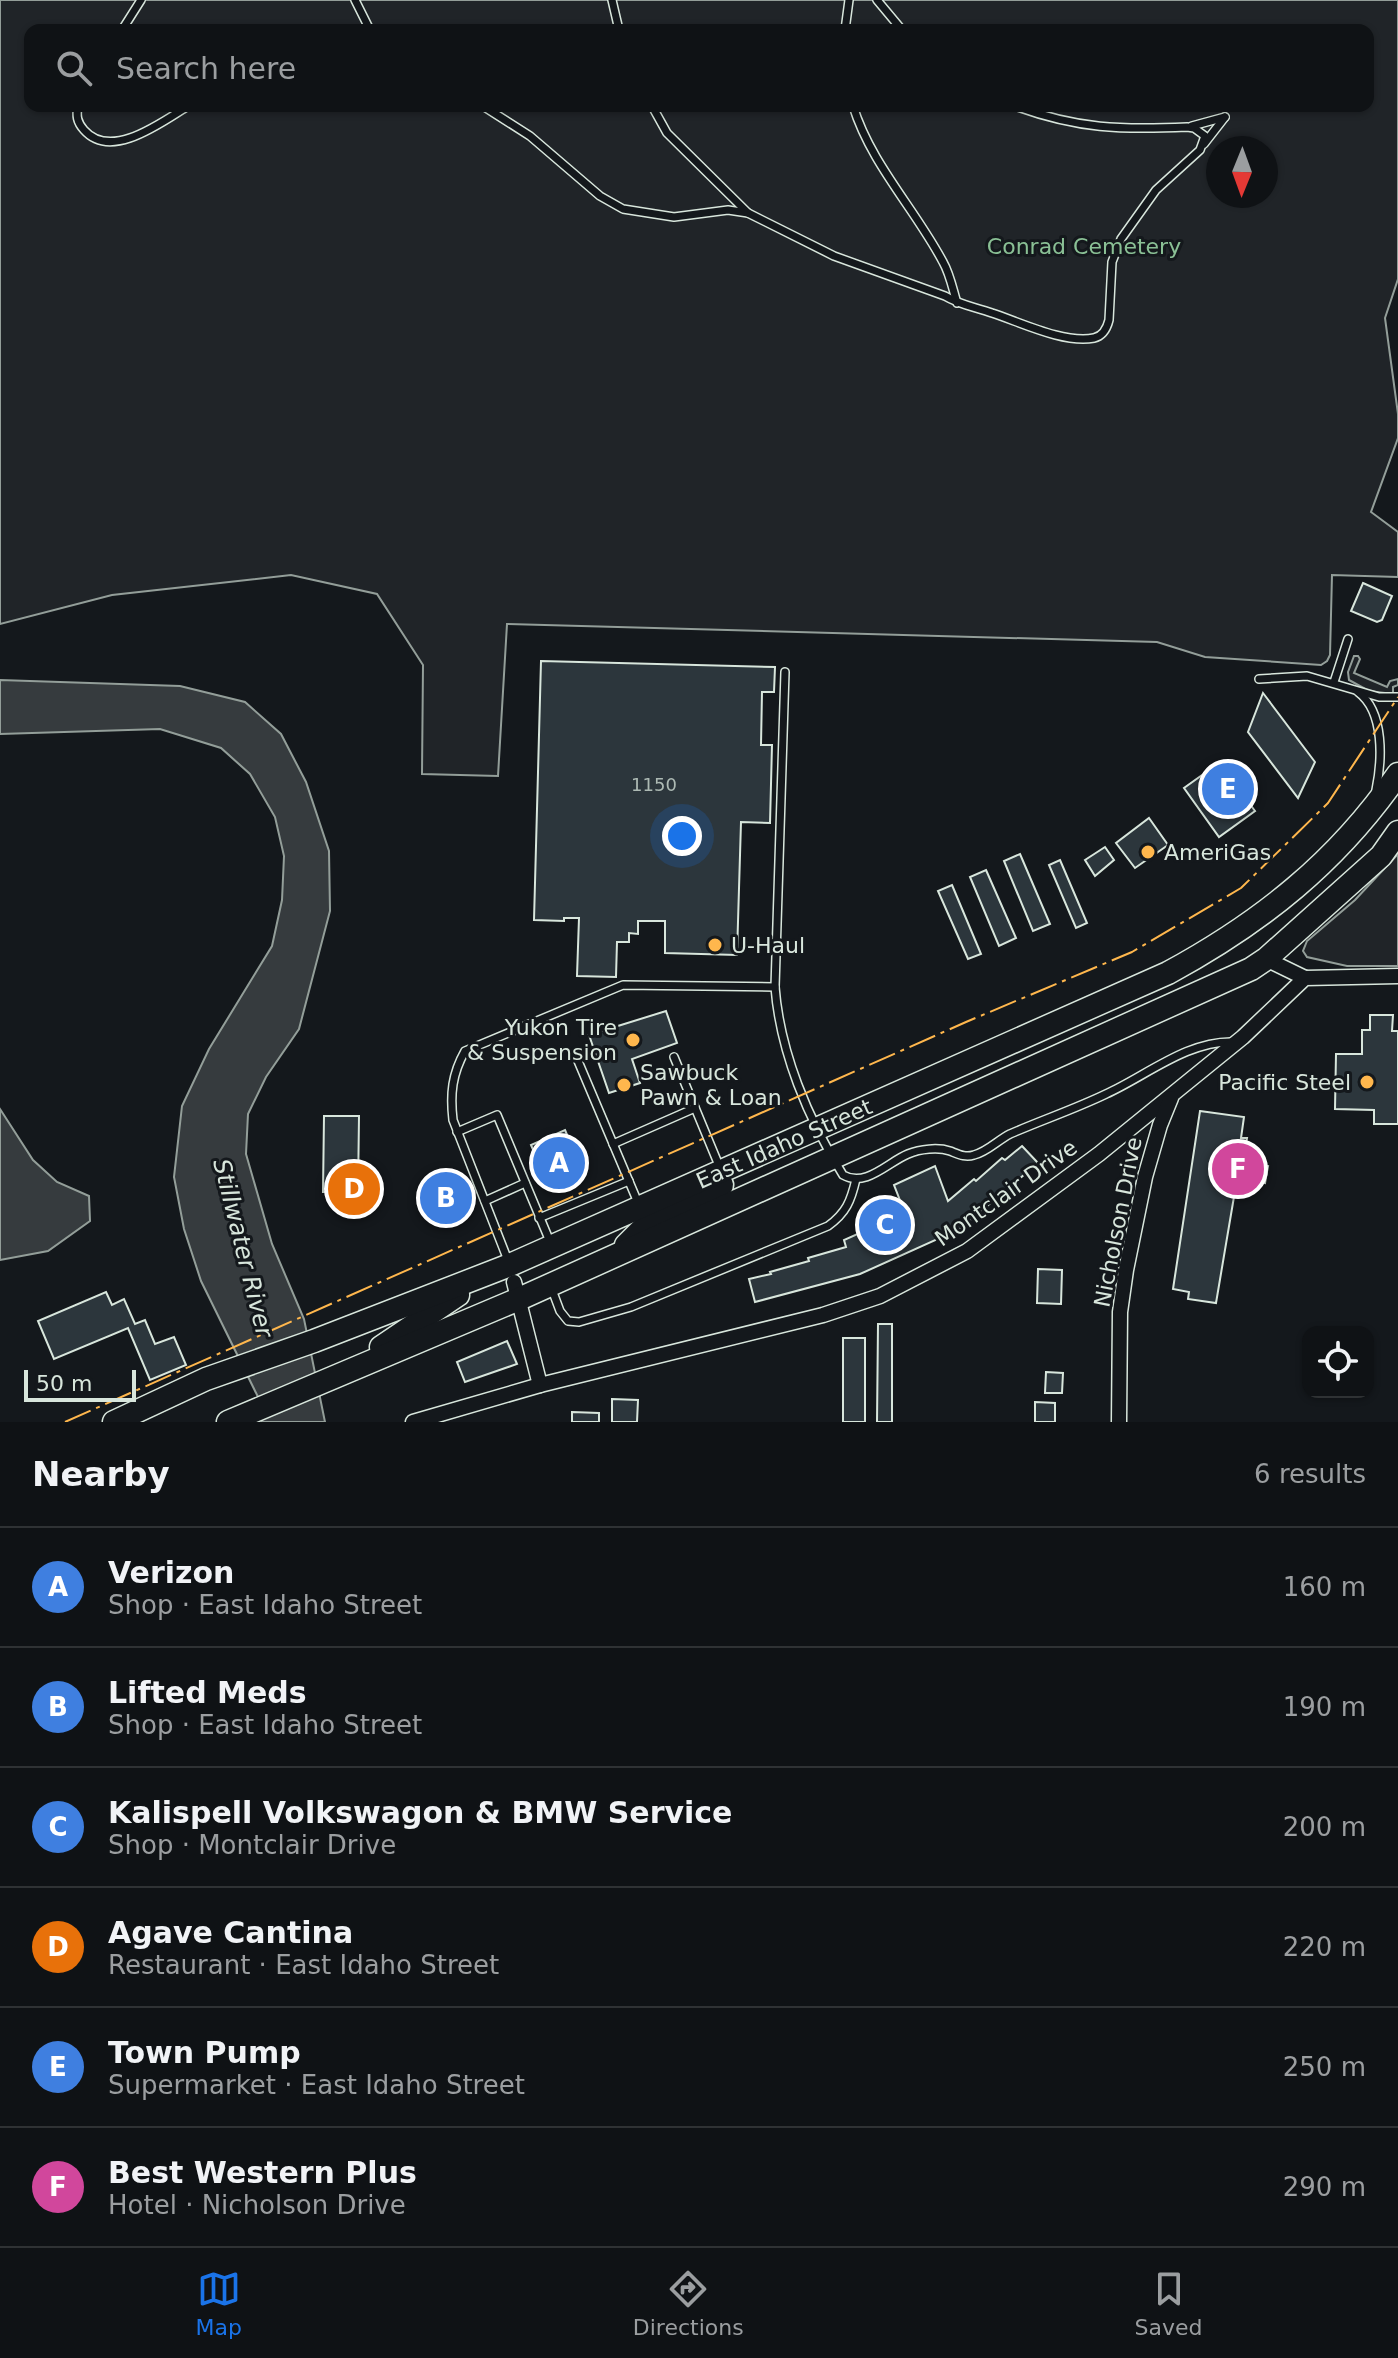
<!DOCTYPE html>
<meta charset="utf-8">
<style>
:root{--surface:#0f1215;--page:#181b1e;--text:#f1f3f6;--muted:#9b9ea0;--line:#2f3234;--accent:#1a73e8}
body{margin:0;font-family:"DejaVu Sans",sans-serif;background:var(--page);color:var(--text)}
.controls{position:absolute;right:24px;bottom:24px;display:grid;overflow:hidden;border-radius:16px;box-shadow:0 2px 6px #0004}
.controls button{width:72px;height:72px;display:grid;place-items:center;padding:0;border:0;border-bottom:2px solid var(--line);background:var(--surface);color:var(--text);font:40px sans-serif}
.compass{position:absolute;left:1206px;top:136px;width:72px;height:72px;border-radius:50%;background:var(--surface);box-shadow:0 2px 6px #0004;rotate:181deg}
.scale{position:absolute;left:24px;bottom:20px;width:112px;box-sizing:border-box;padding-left:8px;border:4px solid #d8e6dc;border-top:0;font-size:22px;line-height:28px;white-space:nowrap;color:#d8e6dc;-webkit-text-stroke:6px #14181c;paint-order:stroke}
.you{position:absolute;left:682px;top:836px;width:28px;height:28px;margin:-20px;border:6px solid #fff;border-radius:50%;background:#1a73e8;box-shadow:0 0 0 12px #1a73e833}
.badge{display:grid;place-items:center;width:52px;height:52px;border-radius:50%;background:var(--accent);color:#fff;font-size:26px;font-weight:700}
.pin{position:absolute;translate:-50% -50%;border:4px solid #fff;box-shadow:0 2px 8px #0006}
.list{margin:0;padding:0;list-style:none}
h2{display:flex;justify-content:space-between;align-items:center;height:104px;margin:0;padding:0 32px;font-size:34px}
h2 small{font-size:26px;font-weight:400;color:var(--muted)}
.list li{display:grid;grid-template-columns:52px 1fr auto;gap:24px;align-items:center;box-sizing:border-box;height:120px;padding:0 32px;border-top:2px solid var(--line)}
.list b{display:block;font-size:30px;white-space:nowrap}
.list p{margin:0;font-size:26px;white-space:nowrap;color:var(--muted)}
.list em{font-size:26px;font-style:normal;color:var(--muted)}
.icon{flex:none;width:44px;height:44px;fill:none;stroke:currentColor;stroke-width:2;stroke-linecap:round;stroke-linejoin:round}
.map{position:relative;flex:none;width:1398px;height:1422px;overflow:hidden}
.search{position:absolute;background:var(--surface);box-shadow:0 2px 6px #0004;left:24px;right:24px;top:24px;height:88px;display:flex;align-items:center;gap:20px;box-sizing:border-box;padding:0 28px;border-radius:16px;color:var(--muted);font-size:30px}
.sheet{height:824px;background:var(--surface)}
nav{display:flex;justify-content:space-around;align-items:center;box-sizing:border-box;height:112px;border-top:2px solid var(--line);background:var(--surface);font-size:22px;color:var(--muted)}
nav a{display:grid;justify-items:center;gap:4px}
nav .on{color:var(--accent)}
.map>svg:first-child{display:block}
.green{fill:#202428;stroke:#939e99;stroke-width:2;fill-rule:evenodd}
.water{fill:#363b3e;stroke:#939e99;stroke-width:2}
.building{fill:#2c363c;stroke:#d8e6dc;stroke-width:2}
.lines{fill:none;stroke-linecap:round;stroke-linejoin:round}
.service-casing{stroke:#d8e6dc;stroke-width:10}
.minor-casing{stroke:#d8e6dc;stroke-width:17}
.trunk-casing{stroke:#d8e6dc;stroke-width:25}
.service{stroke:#14181c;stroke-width:7}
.minor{stroke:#14181c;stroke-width:14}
.trunk{stroke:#14181c;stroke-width:22}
.power{stroke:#ffb74d;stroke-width:2;stroke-dasharray:28 6 4 6;stroke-linecap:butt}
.poi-dot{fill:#ffb74d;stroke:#14181c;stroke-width:3}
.labels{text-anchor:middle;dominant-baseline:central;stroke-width:6;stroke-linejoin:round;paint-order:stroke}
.number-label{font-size:18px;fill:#adbab4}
.park-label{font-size:22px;fill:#8ac095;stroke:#14181c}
.poi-label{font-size:22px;fill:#d8e6dc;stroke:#14181c;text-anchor:start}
.street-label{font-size:22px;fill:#d8e6dc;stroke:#14181c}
.water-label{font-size:24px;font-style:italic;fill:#d8e6dc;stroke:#14181c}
</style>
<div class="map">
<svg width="1398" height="1422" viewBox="0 0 1398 1422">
<rect width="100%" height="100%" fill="#14181c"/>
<g class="green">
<path d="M 0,0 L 1398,0 L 1398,279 L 1385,318 L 1398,414 L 1398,438 L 1371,512 L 1398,532 L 1398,577 L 1332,575 L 1330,655 L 1327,661 L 1321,665 L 1205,657 L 1157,642 L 507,624 L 498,776 L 422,774 L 423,665 L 377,594 L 291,575 L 112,595 L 0,624 ZM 30,30 L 1368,30 L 1368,106 L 30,106 ZM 1218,148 L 1266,148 L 1266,196 L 1218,196 Z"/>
<path d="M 1354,656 L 1358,656 L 1360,659 L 1354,673 L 1387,687 L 1390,681 L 1398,679 L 1398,685 L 1393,687 L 1393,694 L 1369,691 L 1349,680 L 1348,672 Z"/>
<path d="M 1398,854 L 1398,966 L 1347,966 L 1307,957 L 1303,951 L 1307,941 L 1355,900 Z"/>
</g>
<g class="water">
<path d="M 0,680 L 180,686 L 245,702 L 281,734 L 306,782 L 329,851 L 330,911 L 299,1029 L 266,1077 L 248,1114 L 246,1154 L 272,1244 L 304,1319 L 325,1422 L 262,1422 L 260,1401 L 201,1281 L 184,1229 L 174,1177 L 182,1106 L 209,1049 L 272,946 L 282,900 L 284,856 L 275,817 L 250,774 L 221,748 L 160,729 L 0,734 Z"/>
<path d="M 0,1109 L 33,1160 L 57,1182 L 89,1196 L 90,1221 L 48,1251 L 0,1260 Z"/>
</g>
<g class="building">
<path d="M 1363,583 L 1392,596 L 1382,620 L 1377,622 L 1351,611 Z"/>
<path d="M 541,661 L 775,667 L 774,692 L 762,692 L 761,745 L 772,745 L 770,823 L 741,822 L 737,955 L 665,953 L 665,921 L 638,921 L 638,934 L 629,933 L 629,942 L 617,942 L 616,977 L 577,976 L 579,918 L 564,918 L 564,921 L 534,920 Z"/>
<path d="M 1263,693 L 1315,762 L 1298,798 L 1248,732 Z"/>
<path d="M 1219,763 L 1255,811 L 1219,837 L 1184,788 Z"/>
<path d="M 1149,818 L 1168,845 L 1135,868 L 1116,843 Z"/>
<path d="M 1105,847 L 1114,860 L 1095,876 L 1085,860 Z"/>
<path d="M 1020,854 L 1050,924 L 1033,931 L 1004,861 Z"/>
<path d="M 1060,860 L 1087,923 L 1076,928 L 1049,865 Z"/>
<path d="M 986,870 L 1016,938 L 999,946 L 970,877 Z"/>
<path d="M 952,885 L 981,954 L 968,959 L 938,891 Z"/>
<path d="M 666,1011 L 677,1043 L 632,1059 L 640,1083 L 609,1093 L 589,1035 Z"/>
<path d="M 1370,1015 L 1393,1015 L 1392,1031 L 1398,1031 L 1398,1124 L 1374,1124 L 1374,1110 L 1335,1109 L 1336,1054 L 1362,1054 L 1362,1030 L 1370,1030 Z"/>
<path d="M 1200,1111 L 1244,1117 L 1241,1138 L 1247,1138 L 1243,1162 L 1268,1166 L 1265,1183 L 1237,1179 L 1216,1303 L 1188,1299 L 1189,1292 L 1173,1289 Z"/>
<path d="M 324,1116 L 359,1116 L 358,1192 L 323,1192 Z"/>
<path d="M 565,1130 L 579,1163 L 545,1178 L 531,1145 Z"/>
<path d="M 1022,1146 L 1038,1163 L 960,1229 L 860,1274 L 755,1302 L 749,1279 L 771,1274 L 770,1272 L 809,1261 L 808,1258 L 846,1247 L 844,1240 L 889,1220 L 885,1211 L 901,1203 L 894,1185 L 935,1166 L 948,1201 L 974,1179 L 976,1181 L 1002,1158 L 1005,1160 Z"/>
<path d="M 436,1180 L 457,1181 L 456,1213 L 435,1212 Z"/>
<path d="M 1038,1269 L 1062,1270 L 1061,1304 L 1037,1303 Z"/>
<path d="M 106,1292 L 112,1305 L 124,1299 L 135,1324 L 145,1320 L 155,1344 L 174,1337 L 186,1365 L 150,1380 L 128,1328 L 54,1359 L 38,1321 Z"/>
<path d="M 878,1324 L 892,1324 L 892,1422 L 877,1422 Z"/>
<rect x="843" y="1338" width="22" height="84"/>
<path d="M 507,1341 L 517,1364 L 465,1382 L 457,1362 Z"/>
<path d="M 1046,1372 L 1063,1373 L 1062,1393 L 1045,1393 Z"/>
<path d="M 612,1399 L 638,1400 L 637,1422 L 612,1422 Z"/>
<path d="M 1035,1402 L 1055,1403 L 1055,1422 L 1035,1422 Z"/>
<path d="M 572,1412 L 599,1413 L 599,1422 L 572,1422 Z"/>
</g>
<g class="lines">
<g class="service-casing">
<g id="service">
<path d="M 355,0 L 370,30"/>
<path d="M 612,0 L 619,30"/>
<path d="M 877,0 L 902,30"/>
<path d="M 122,30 L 141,0"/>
<path d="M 845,30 L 849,0"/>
<path d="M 78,106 C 76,116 77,122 84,130 C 111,161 162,122 188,106"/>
<path d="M 483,106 L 530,136 L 600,196 L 623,209 L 674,217 L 728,210 L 748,213 L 834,256 L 945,296 C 960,305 975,307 992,313 C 1020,322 1064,344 1094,338 C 1103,336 1107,328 1109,320 L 1112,262 L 1121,239 L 1156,190 L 1200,150 L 1205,136 L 1194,128 L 1187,127 C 1121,130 1078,129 1015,106"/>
<path d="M 652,106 L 667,133 L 748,213"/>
<path d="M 853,106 C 871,164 915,209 943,262 C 950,274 953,290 957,303"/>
<path d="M 1192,126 L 1225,117"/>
<path d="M 1204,144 L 1225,117"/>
<path d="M 785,672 L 775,987 C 780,1052 808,1119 843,1175 C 866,1188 888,1162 908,1154 C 920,1149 938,1147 950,1151 C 958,1154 965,1158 974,1155 C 987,1152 998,1140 1010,1134 C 1042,1120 1075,1109 1106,1094 C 1146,1076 1188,1040 1234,1042"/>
<path d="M 1259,679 L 1307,676 L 1379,697 L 1398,697"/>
<path d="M 1334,682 L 1348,639"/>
<path d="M 1358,692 C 1385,712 1382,761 1376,790"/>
<path d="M 674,1057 L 720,1168"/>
<path d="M 578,1061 L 639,1205"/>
<path d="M 457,1132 L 497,1115 L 551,1244"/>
<path d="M 613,1144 L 695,1108"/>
<path d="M 485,1201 L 525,1183"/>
<path d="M 539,1218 L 629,1181"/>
<path d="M 509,1263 L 453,1120 C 450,1094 452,1074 465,1051 L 623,985 L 775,987"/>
<path d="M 551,1287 L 560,1311 L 568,1321 L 579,1322 L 631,1307 L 828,1226 C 846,1213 851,1201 856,1179"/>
</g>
</g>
<g class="minor-casing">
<g id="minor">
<path d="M 1266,959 L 1305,978"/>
<path d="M 514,1282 L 540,1385"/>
<path d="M 413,1422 L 540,1385 L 823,1315 L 880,1296 L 967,1251 L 1099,1154 L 1243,1037 L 1305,978 L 1398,976"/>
<path d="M 1119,1422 L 1120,1312 L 1126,1270 L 1145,1177 L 1160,1125 L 1171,1098"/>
</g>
</g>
<g class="trunk-casing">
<g id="trunk">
<path d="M 626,1245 L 649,1222 L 722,1185"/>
<path d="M 381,1347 L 458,1295"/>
<path id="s1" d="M 114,1422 L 206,1379 L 314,1341 L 510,1265 L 1168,973 C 1262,922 1337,862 1398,774"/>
<path d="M 228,1422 L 519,1299 L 1251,969 L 1266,959 L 1381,856 L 1398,832"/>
</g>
</g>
<use href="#service" class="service"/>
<use href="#minor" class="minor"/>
<use href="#trunk" class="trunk"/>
<path class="power" d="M 65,1422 L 966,1022 L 1132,952 L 1241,888 L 1328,803 L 1398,697"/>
</g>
<g class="poi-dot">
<circle cx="1148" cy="852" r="8"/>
<circle cx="715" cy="945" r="8"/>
<circle cx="633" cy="1040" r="8"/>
<circle cx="1367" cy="1082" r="8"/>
<circle cx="624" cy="1085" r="8"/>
</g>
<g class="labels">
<g class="number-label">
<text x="654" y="784">1150</text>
</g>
<g class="park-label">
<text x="1084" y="246">Conrad Cemetery</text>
</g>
<g class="poi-label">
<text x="1164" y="852">AmeriGas</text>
<text x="731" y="945">U-Haul</text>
<text x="617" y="1027" text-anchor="end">Yukon Tire<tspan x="617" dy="25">&amp; Suspension</tspan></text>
<text x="640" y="1072">Sawbuck<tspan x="640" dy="25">Pawn &amp; Loan</tspan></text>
<text x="1351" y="1082" text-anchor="end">Pacific Steel</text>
</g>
<g class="street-label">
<text stroke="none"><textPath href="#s1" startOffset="726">East Idaho Street</textPath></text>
<text transform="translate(1006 1193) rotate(-35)">Montclair Drive</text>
<text transform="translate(1118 1222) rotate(-79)">Nicholson Drive</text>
</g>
<g class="water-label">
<text transform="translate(243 1248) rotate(76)">Stillwater River</text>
</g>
</g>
</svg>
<div class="controls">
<button><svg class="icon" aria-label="locate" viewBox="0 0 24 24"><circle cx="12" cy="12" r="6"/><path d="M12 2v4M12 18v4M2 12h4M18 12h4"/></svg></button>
</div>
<svg class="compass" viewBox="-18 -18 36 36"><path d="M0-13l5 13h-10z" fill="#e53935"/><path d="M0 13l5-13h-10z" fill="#9b9ea0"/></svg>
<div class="scale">50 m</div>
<div class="you"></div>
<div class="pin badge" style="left:559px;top:1163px;background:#3f7fe0">A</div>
<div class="pin badge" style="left:446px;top:1198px;background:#3f7fe0">B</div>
<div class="pin badge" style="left:885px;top:1225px;background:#3f7fe0">C</div>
<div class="pin badge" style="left:354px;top:1189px;background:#e8710a">D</div>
<div class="pin badge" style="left:1228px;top:789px;background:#3f7fe0">E</div>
<div class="pin badge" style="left:1238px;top:1169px;background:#d1479c">F</div>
<div class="search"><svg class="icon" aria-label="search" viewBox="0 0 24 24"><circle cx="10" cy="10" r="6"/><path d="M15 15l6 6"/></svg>Search here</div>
</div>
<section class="sheet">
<h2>Nearby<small>6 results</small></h2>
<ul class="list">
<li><span class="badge" style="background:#3f7fe0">A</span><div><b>Verizon</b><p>Shop · East Idaho Street</p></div><em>160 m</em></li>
<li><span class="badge" style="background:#3f7fe0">B</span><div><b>Lifted Meds</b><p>Shop · East Idaho Street</p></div><em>190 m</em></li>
<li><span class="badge" style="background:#3f7fe0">C</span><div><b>Kalispell Volkswagon &amp; BMW Service</b><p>Shop · Montclair Drive</p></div><em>200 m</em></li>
<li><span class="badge" style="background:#e8710a">D</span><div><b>Agave Cantina</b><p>Restaurant · East Idaho Street</p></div><em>220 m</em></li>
<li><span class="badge" style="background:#3f7fe0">E</span><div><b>Town Pump</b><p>Supermarket · East Idaho Street</p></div><em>250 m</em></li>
<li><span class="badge" style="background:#d1479c">F</span><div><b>Best Western Plus</b><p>Hotel · Nicholson Drive</p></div><em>290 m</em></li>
</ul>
</section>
<nav>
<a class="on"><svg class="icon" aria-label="map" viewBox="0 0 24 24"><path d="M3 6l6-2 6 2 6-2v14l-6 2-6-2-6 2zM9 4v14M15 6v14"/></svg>Map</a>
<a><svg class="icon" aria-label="directions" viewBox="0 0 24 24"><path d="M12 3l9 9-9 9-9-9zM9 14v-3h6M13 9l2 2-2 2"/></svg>Directions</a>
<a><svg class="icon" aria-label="saved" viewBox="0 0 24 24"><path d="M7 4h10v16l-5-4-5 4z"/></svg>Saved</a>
</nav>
